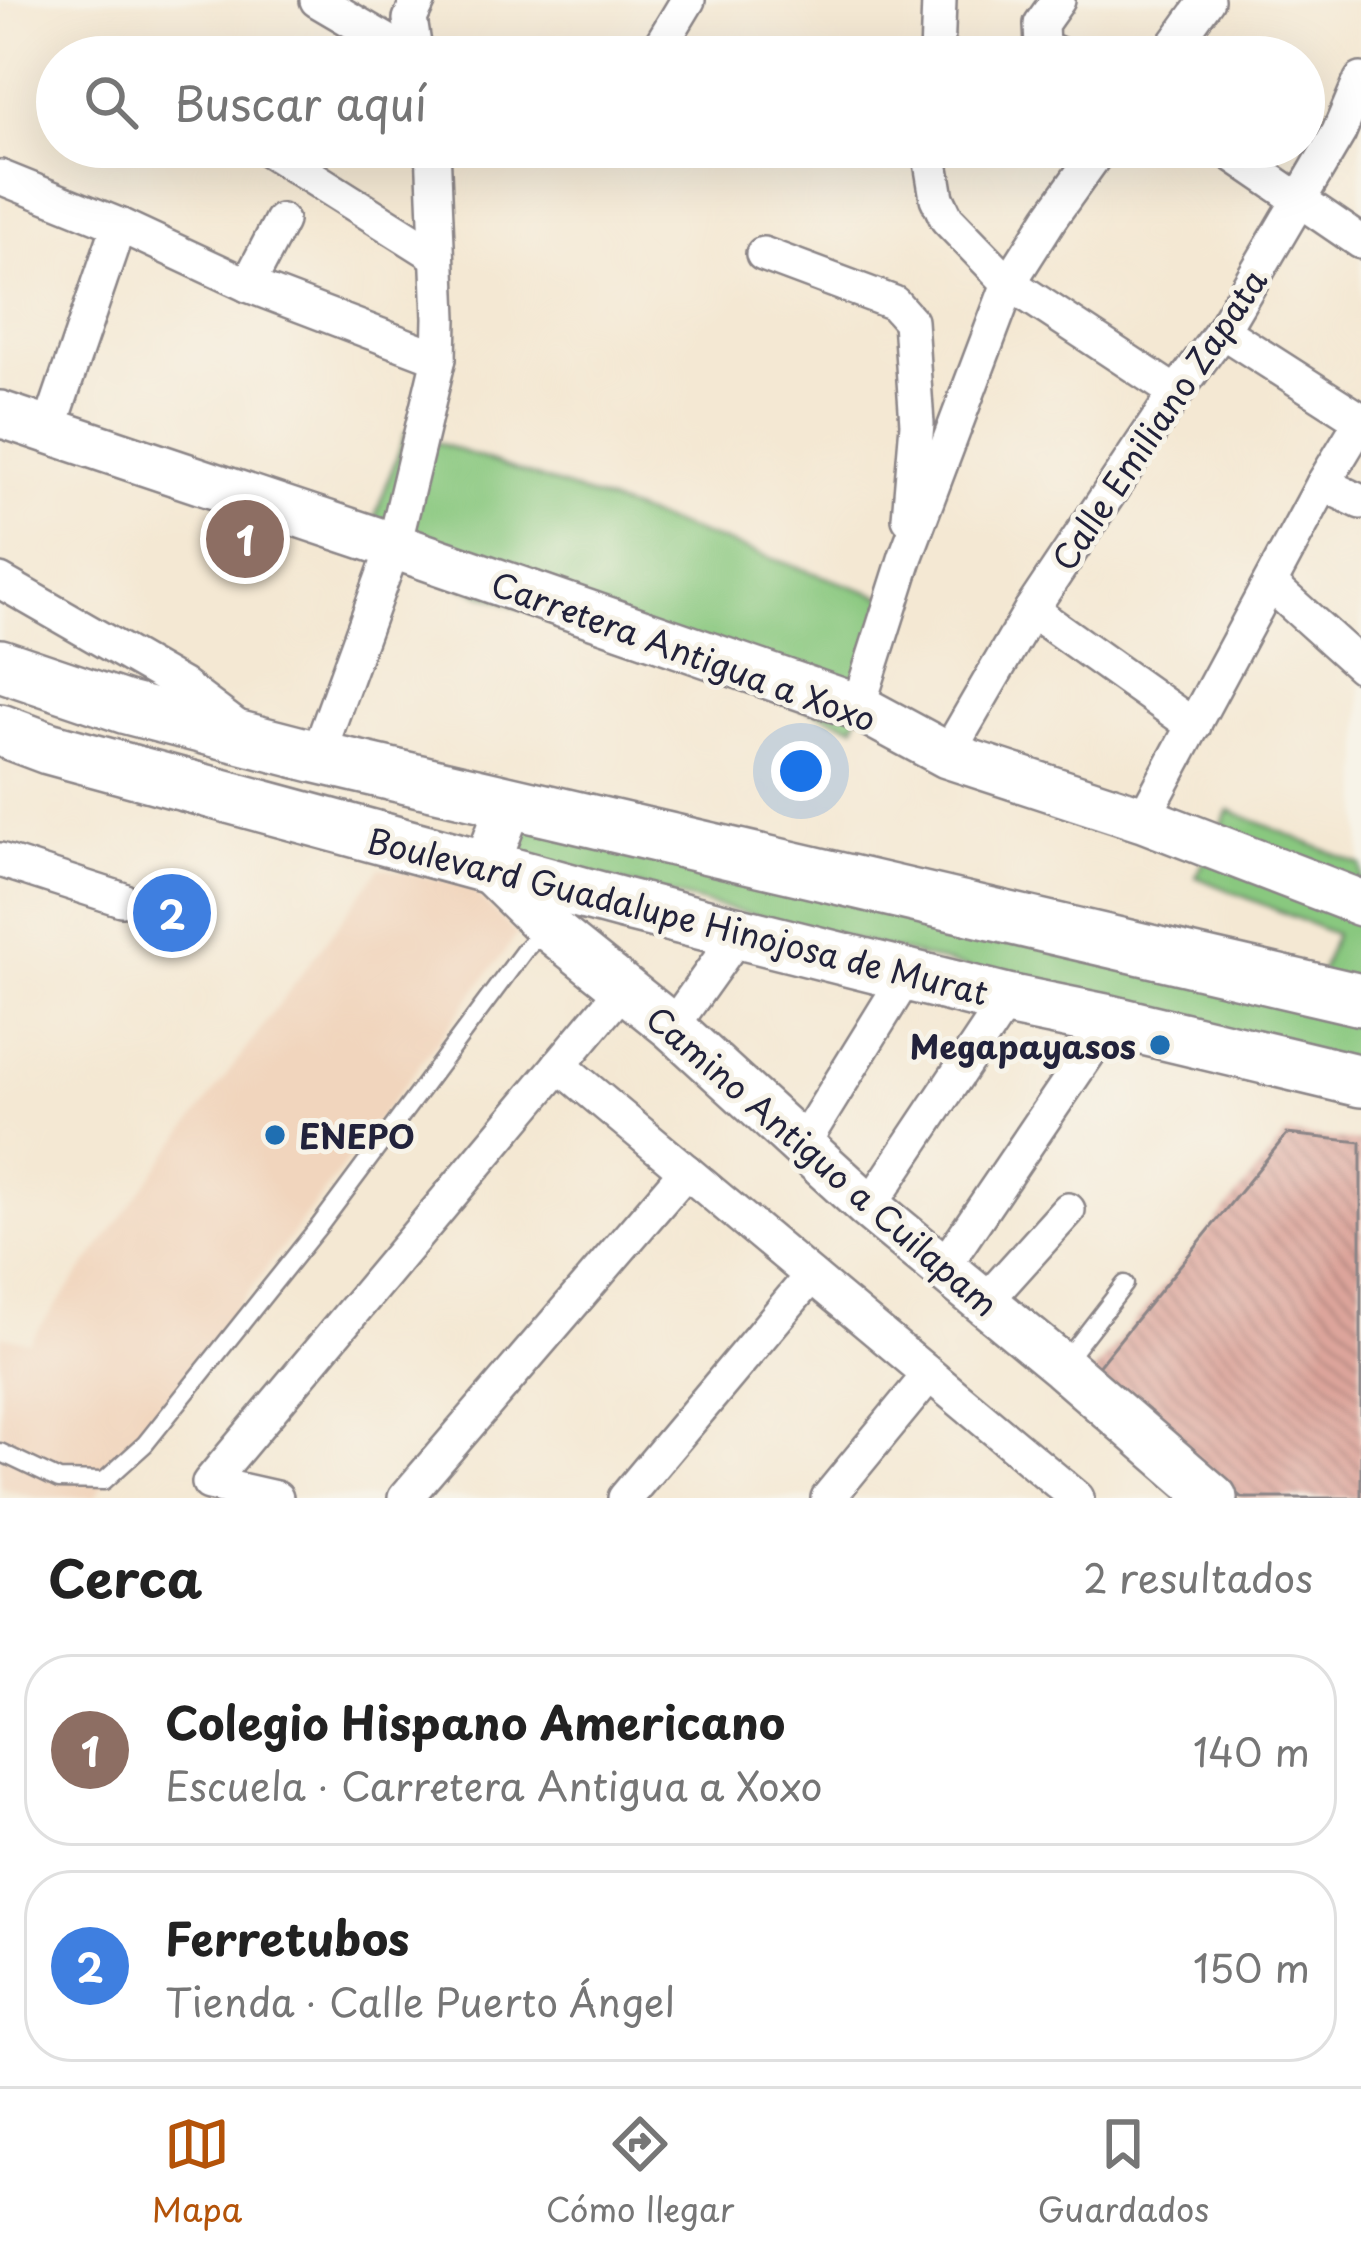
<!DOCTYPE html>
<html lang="es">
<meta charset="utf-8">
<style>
:root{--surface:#fff;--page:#f6f6f6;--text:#222;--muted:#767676;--line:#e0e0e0;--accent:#b45309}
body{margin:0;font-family:"Playpen Sans",sans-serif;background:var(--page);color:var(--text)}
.you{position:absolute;left:801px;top:771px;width:42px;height:42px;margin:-30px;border:9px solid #fff;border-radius:50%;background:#1a73e8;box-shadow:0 0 0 18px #1a73e833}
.badge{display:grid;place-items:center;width:78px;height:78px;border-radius:50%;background:var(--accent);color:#fff;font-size:39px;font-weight:700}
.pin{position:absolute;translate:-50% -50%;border:6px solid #fff;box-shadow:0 3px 12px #0006}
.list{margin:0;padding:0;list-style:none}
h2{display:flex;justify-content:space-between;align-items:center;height:156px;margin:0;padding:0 48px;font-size:51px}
h2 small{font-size:39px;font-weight:400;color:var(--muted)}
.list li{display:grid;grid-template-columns:78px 1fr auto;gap:36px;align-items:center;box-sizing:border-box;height:192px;margin:0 24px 24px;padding:0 24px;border:3px solid var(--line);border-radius:48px}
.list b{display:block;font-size:45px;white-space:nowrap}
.list p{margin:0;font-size:39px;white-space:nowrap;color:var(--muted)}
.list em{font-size:39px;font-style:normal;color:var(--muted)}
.icon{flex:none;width:66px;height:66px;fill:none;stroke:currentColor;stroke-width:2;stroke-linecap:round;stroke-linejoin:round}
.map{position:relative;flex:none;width:1361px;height:1498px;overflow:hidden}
.search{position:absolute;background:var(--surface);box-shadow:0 12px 48px #0002;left:36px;right:36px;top:36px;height:132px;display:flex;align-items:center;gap:30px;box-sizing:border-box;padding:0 42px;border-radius:66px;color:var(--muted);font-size:45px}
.sheet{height:588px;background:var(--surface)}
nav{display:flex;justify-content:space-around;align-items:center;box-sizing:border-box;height:168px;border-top:3px solid var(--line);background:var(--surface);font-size:33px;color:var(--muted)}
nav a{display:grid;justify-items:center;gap:6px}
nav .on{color:var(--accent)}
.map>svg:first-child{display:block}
.built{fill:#f1d5bd}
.park{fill:#89c87f;stroke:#56755d;stroke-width:3}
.building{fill:url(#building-back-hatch)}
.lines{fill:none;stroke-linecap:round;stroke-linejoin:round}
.lane-casing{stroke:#8b8587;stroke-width:21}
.street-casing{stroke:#8b8587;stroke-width:38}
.secondary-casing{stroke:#8b8587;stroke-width:50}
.primary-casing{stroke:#8b8587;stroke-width:56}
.lane{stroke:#fff;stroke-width:16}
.street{stroke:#fff;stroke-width:33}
.secondary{stroke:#fff;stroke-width:45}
.primary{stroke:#fff;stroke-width:51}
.poi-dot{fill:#1f6fb2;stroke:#f7f3e8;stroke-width:4.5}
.labels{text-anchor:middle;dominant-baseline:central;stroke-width:10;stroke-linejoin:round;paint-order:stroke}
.street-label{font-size:33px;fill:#22223b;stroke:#f7f3e8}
.poi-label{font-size:33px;font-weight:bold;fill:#22223b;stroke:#f7f3e8;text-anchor:end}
</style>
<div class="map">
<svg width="1361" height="1498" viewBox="0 0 1361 1498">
<defs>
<pattern id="building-back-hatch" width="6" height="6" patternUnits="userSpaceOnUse" patternTransform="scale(3)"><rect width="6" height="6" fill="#dda59b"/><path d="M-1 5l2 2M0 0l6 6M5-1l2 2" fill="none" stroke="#b38680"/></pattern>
</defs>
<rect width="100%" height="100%" fill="#f7f3e8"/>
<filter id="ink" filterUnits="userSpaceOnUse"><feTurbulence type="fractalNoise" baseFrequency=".00833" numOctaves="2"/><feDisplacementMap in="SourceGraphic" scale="24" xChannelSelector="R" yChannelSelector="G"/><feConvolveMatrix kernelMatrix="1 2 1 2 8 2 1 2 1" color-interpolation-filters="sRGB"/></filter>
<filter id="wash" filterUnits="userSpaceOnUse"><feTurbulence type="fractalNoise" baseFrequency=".004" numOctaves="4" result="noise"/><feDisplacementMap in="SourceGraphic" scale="48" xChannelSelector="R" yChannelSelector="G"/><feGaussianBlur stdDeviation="2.7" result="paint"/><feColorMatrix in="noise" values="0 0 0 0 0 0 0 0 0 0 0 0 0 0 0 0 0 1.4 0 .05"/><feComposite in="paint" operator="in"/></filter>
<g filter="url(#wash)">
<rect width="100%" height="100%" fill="#f4e8d3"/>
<path class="built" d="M 380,868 L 467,884 L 517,935 L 94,1498 L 36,1498 L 0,1487 L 0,1335 L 29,1342 Z"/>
<g class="park">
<path d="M 406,432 L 892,600 L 854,726 L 362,552 Z"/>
<path d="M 514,810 L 1361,1015 L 1361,1065 L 505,854 Z"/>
<path d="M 1229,810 L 1361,865 L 1361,998 L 1315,988 L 1335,934 L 1196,877 Z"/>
</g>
<g id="blocks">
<path class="building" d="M 1287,1134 L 1361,1142 L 1361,1498 L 1242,1498 L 1092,1374 Z"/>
</g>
</g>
<g filter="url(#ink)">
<use href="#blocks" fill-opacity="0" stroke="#8b8587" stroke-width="3"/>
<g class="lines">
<g class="lane-casing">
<g id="lane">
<path d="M 1063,1364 L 1125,1284"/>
<path d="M 0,1452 L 59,1480 L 104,1481 L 145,1444 L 320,1225 L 524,951 L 546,926"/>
</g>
</g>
<g class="street-casing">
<g id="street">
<path d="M 317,0 L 414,57"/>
<path d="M 1058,0 L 1041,24 L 1042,47 L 1065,57"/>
<path d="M 659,48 L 688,0"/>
<path d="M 416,57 L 410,19 L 419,0"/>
<path d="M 937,57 L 939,0"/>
<path d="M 1166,57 L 1207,0"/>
<path d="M 264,147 L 437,256"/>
<path d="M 932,147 L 931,162 L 937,198 L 947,219 L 1009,283 L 1176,393"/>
<path d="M 1222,147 L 1361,242"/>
<path d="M 0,177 L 119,225 L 248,285 L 439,358"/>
<path d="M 763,254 L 894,303 L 910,321 L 917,424 L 909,518"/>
<path d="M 248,285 L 281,221"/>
<path d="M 1222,331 L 1361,420"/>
<path d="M 49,430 L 119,225"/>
<path d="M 1323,484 L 1361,502"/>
<path d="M 0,581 L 181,685 L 234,725"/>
<path d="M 1270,584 L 1361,666"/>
<path d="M 1031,610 L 1194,726"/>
<path d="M 858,707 L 906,556 L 1009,283 L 1051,217 L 1101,147"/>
<path d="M 947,755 L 1031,610 L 1176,393 L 1222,331 L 1339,132 L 1361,80"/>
<path d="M 317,757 L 394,546 L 439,358 L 440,318 L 433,147"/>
<path d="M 1143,819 L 1323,484 L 1361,421"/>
<path d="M 0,860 L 121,899"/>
<path d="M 672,1027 L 740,932"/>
<path d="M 559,1065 L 1077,1498"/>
<path d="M 802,1145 L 907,975"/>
<path d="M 869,1207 L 1007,1000"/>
<path d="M 942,1269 L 1110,1021"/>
<path d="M 985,1302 L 1068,1210"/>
<path d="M 276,1498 L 209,1483 L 623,989"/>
<path d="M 405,1498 L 686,1171"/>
<path d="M 625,1498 L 811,1276"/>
<path d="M 828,1498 L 929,1375"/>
</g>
</g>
<g class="secondary-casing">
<g id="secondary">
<path d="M 0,414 L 394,546 L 858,707 L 947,755 L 1143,819 L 1361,903"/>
<path d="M 510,802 L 486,867 L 546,926 L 672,1027 L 869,1207 L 1062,1366 L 1214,1498"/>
</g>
</g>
<g class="primary-casing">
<g id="primary">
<path d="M 0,665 L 127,708 L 317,757 L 1361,1000"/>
<path d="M 0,730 L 48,748 L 623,904 L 1007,1000 L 1110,1021 L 1361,1081"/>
</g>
</g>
<use href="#lane" class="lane"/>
<use href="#street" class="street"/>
<use href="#secondary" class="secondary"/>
<use href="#primary" class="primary"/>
</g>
</g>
<g class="poi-dot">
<circle cx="1160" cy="1045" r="12"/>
<circle cx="275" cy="1135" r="12"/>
</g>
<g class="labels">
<g class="street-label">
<text transform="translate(1158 419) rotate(-56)">Calle Emiliano Zapata</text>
<text transform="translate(684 650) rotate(20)">Carretera Antigua a Xoxo</text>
<text transform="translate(678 915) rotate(14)">Boulevard Guadalupe Hinojosa de Murat</text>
<text transform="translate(823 1160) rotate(41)">Camino Antiguo a Cuilapam</text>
</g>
<g class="poi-label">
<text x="1136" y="1045">Megapayasos</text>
<text x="299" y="1135" text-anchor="start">ENEPO</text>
</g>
</g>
</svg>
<div class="you"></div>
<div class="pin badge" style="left:245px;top:539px;background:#8d6e63">1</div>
<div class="pin badge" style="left:172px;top:913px;background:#3f7fe0">2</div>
<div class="search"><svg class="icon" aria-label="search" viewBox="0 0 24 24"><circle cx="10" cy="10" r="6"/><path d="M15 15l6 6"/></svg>Buscar aquí</div>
</div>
<section class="sheet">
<h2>Cerca<small>2 resultados</small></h2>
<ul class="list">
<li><span class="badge" style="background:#8d6e63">1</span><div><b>Colegio Hispano Americano</b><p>Escuela · Carretera Antigua a Xoxo</p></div><em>140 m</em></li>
<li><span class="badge" style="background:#3f7fe0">2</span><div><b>Ferretubos</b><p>Tienda · Calle Puerto Ángel</p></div><em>150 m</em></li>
</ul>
</section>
<nav>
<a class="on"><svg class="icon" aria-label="map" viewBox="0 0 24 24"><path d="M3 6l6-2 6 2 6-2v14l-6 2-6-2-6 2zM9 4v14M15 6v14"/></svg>Mapa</a>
<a><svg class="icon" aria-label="directions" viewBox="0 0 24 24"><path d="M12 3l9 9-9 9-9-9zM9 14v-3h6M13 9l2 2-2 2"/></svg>Cómo llegar</a>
<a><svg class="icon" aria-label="saved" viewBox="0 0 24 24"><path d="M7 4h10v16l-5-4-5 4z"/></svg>Guardados</a>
</nav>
